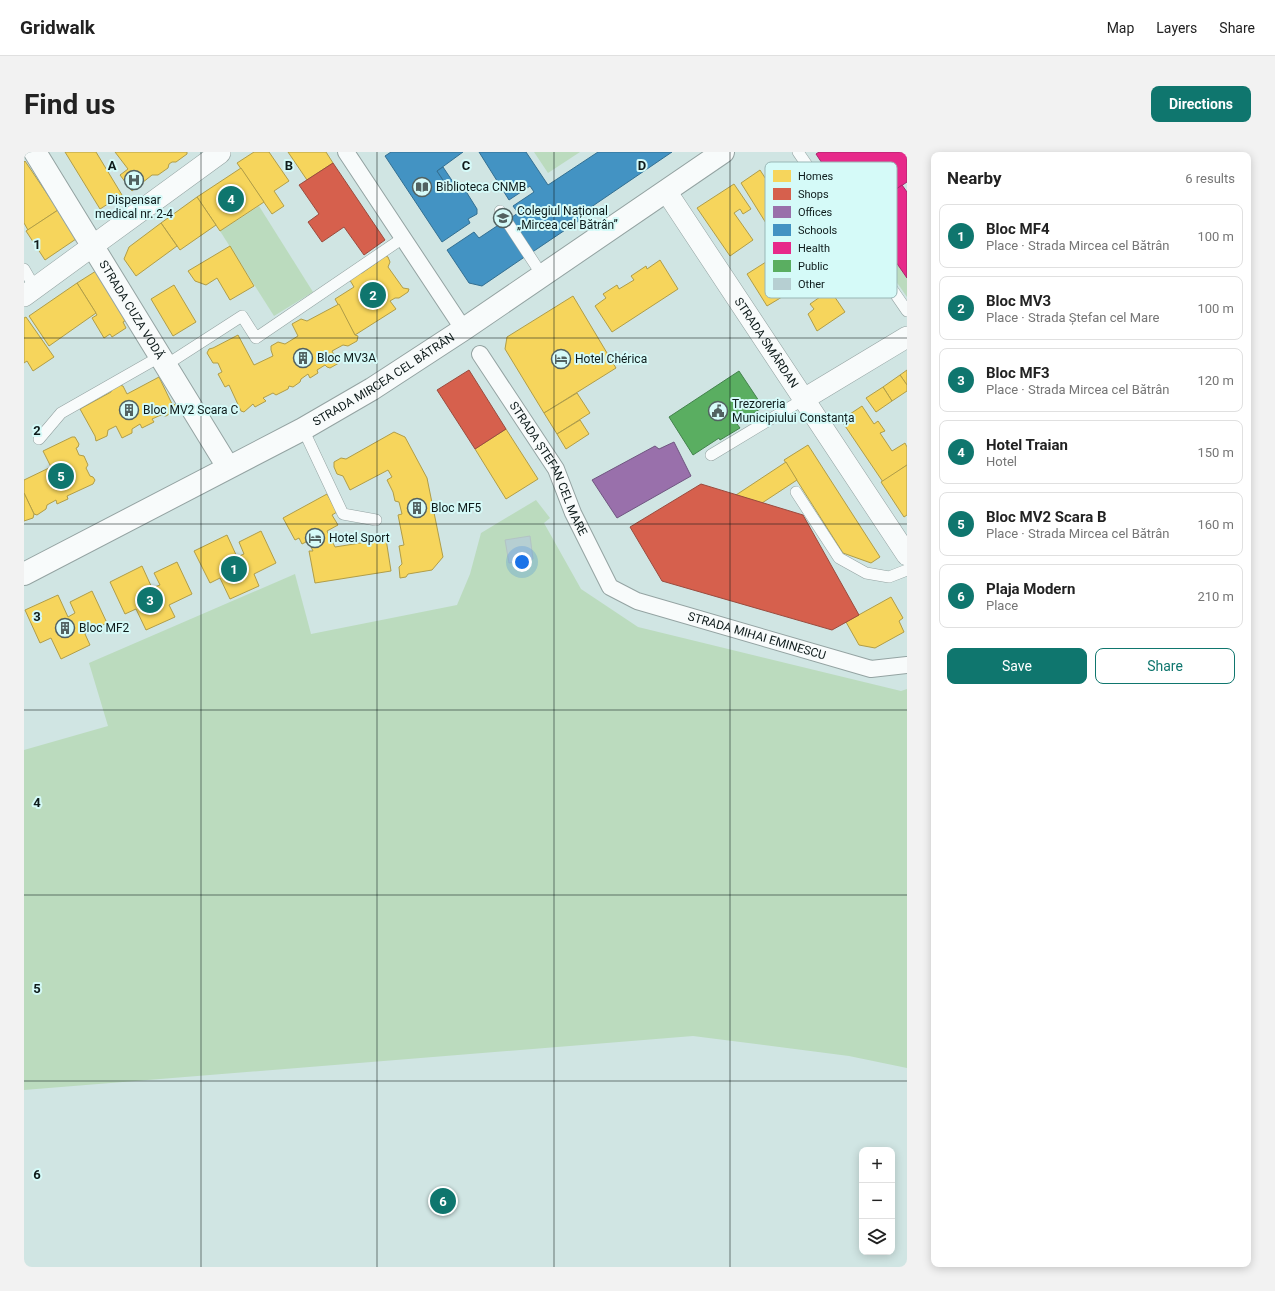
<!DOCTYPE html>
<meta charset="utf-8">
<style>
:root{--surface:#fff;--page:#f2f2f2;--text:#222;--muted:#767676;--line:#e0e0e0;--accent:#0f766e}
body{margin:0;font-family:Roboto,sans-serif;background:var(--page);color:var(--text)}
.controls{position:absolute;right:12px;bottom:12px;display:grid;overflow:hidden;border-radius:8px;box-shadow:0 2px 10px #0003}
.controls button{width:36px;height:36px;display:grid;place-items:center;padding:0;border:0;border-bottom:1px solid var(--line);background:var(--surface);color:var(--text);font:20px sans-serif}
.you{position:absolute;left:498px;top:410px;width:14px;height:14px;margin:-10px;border:3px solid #fff;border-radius:50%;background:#1a73e8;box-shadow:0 0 0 6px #1a73e833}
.badge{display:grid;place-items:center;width:26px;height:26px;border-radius:50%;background:var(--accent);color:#fff;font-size:13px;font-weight:700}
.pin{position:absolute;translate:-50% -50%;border:2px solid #fff;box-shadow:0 1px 4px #0006}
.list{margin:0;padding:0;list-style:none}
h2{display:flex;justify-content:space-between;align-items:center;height:52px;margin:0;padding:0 16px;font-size:17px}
h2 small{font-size:13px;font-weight:400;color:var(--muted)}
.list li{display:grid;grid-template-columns:26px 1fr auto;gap:12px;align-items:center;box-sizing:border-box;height:64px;margin:0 8px 8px;padding:0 8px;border:1px solid var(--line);border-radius:8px}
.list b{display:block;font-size:15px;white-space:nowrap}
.list p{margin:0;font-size:13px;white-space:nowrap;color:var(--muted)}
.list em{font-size:13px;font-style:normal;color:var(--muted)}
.actions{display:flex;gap:8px;padding:12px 16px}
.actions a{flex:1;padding:9px 0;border:1px solid var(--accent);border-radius:8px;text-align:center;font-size:14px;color:var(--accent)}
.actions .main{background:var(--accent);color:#fff}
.icon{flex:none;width:22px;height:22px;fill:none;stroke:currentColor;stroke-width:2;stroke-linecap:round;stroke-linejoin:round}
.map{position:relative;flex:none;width:883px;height:1115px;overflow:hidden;border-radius:8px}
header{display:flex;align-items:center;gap:24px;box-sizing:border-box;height:56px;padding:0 20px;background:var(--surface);border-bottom:1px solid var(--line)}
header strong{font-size:19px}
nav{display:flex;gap:22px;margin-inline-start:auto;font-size:14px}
.intro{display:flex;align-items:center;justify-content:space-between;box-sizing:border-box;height:96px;padding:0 24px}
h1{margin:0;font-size:28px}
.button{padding:10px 18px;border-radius:8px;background:var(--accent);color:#fff;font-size:14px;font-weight:700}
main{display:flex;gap:24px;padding:0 24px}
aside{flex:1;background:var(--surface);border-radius:8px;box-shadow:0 2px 10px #0003}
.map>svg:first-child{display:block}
.green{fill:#bbdbbe}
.homes{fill:#f6d55c;stroke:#b09d48}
.shops{fill:#d6604d;stroke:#9a4b3e}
.offices{fill:#9970ab;stroke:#6f5680}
.schools{fill:#4393c3;stroke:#336f91}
.health{fill:#e7298a;stroke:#a62569}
.public{fill:#5aae61;stroke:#43824c}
.building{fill:#b6cfd2;stroke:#b3c3c4}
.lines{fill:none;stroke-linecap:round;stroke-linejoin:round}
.service-casing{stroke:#94a3a2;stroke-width:12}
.pedestrian-casing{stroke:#94a3a2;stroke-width:18}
.minor-casing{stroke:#94a3a2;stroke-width:22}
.tertiary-casing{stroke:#94a3a2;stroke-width:24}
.secondary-casing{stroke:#94a3a2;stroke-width:24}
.service{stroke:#f8fbfb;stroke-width:11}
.pedestrian{stroke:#f8fbfb;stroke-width:16}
.minor{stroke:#f8fbfb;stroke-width:21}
.tertiary{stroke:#f8fbfb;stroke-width:22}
.secondary{stroke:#f8fbfb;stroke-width:22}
.grid{fill:none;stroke:#0e1b1b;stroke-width:1;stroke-opacity:0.55}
.labels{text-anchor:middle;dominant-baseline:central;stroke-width:4;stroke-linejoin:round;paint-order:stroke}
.poi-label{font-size:12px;fill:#0e1b1b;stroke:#d5faf8;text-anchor:start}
.street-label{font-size:12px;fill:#0e1b1b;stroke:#d5faf8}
.key{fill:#d5faf8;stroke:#99b7b6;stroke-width:1}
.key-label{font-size:11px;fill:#0e1b1b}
.grid-label{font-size:13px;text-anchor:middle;font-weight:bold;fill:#0e1b1b;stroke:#d5faf8;stroke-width:4;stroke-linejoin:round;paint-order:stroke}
</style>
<header>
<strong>Gridwalk</strong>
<nav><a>Map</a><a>Layers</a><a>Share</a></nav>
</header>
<div class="intro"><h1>Find us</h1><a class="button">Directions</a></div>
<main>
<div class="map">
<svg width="883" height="1115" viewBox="0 0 883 1115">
<rect width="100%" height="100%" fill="#d0e5e3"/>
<g class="green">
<path d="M 510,0 L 556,0 L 524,21 Z"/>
<path d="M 235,54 L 289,140 L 250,164 L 196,79 Z"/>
<path d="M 860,93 L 883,126 L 883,145 L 851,99 Z"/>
<path d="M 512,348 L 526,366 L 520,371 L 557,437 L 614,475 L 877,539 L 883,537 L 883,916 L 825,904 L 669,884 L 0,938 L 0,598 L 84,574 L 65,511 L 271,422 L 287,482 L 433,453 L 446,422 L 457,381 Z"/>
</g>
<g class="homes">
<path d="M 41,0 L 72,0 L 98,43 L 76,57 Z"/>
<path d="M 91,0 L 163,0 L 163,2 L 152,10 L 148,10 L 145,12 L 144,16 L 134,23 L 128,23 L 108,39 L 96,23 L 104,17 Z"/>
<path d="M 230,0 L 245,0 L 265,29 L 250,39 L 260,54 L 248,62 L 213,11 Z"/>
<path d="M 264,0 L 302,0 L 309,11 L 283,28 Z"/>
<path d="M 1,9 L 34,58 L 4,78 L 0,71 L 0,10 Z"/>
<path d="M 217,16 L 240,50 L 196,79 L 173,45 Z"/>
<path d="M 736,18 L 749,38 L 744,40 L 752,53 L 751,54 L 769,83 L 755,92 L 717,31 Z"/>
<path d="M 710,32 L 727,57 L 719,62 L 716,57 L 710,61 L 729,88 L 706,104 L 673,56 Z"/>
<path d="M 173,45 L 192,73 L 156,98 L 137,71 Z"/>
<path d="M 34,58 L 52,87 L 21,108 L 2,79 Z"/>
<path d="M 137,71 L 153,94 L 112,124 L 100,107 L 105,95 Z"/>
<path d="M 206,94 L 230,134 L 206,148 L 193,126 L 182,133 L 171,129 L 164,119 Z"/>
<path d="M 360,103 L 364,105 L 366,110 L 364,115 L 379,136 L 385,137 L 384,140 L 375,146 L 371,146 L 366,149 L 372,157 L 331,183 L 311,147 L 330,135 L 324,125 L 332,120 L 338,121 L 355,109 Z"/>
<path d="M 753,103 L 773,136 L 743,154 L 723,122 Z"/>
<path d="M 636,108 L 654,137 L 588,180 L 571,154 L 582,146 L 579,142 L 593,133 L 595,137 L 610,128 L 607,124 L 622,114 L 623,117 Z"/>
<path d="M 72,119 L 104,167 L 99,170 L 102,176 L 88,185 L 86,182 L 80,186 L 68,166 L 73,163 L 53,131 Z"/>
<path d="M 53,131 L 72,161 L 25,194 L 5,164 Z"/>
<path d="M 150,133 L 172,170 L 149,184 L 127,147 Z"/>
<path d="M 806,138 L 821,160 L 793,179 L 784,162 L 790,157 L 786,152 Z"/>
<path d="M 549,144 L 592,216 L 520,261 L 481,197 L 483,185 Z"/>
<path d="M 315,152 L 331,183 L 334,184 L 333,189 L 324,194 L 319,193 L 308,199 L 311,205 L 316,206 L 315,211 L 306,216 L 303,215 L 301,213 L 293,218 L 294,221 L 286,226 L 284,222 L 277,227 L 276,230 L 269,235 L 265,234 L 264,237 L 252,243 L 249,241 L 239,246 L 242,249 L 231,255 L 229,252 L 220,260 L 217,259 L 205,233 L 201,235 L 194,222 L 198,220 L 194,211 L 189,211 L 183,201 L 185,197 L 189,196 L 214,183 L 230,213 L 249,204 L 247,198 L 247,194 L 254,190 L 261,192 L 274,184 L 268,172 L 277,167 L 283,169 Z"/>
<path d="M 2,165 L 30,205 L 9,219 L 3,209 L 0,211 L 0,166 Z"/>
<path d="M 883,218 L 883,233 L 876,223 Z"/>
<path d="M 876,223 L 883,233 L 883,239 L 868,249 L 859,235 Z"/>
<path d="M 135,225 L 148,252 L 152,253 L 154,257 L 142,264 L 137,263 L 128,267 L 130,270 L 118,276 L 116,272 L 108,277 L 108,281 L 98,286 L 92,274 L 84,278 L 83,284 L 72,289 L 71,284 L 56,257 L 87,240 L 88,236 L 95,233 L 99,234 L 103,242 Z"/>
<path d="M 859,235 L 868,249 L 852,260 L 842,246 Z"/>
<path d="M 553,241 L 566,261 L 533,282 L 520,261 Z"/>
<path d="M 838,254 L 850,272 L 854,269 L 861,279 L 856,281 L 868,299 L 881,291 L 883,295 L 883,313 L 859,330 L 817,268 Z"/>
<path d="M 556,268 L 565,282 L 542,297 L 533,282 Z"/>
<path d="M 482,277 L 514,327 L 482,347 L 451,297 Z"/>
<path d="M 370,280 L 381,285 L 403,326 L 419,405 L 408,418 L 384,422 L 382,425 L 376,426 L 375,415 L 378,412 L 375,394 L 380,393 L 374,363 L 378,362 L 375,350 L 371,349 L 369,340 L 363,328 L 368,325 L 364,318 L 326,338 L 319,324 L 313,322 L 310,315 L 310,310 L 317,306 L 322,307 Z"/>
<path d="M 48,285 L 51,285 L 55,292 L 54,295 L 52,296 L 55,303 L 60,304 L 64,313 L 62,316 L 66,324 L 69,325 L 71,328 L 69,332 L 43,344 L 44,347 L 33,352 L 32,348 L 23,353 L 22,357 L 13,363 L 10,362 L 0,341 L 0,328 L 27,315 L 19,299 Z"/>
<path d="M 784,293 L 856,405 L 847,411 L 819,401 L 760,308 Z"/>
<path d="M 762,310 L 773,328 L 738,351 L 712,343 Z"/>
<path d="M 883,313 L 883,363 L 880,365 L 857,330 Z"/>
<path d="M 0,341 L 10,362 L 9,366 L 0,369 Z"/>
<path d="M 303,342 L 313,360 L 308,363 L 314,373 L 303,379 L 311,395 L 362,387 L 367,419 L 291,431 L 285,399 L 289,399 L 284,389 L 278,392 L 275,386 L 271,388 L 259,366 Z"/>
<path d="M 237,379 L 252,411 L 230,422 L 235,434 L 206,447 L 196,426 L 186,431 L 170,399 L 203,383 L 213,405 L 220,402 L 215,390 Z"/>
<path d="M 153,410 L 168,442 L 145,453 L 151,465 L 122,478 L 112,457 L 101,462 L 86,430 L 118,414 L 128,436 L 136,433 L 130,421 Z"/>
<path d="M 68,439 L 83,471 L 61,482 L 66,493 L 37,507 L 27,486 L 16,491 L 1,458 L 34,443 L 44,465 L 51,461 L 46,450 Z"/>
<path d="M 867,445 L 879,466 L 875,469 L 880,480 L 851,496 L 835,493 L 822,470 Z"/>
</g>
<g class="shops">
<path d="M 309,11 L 361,88 L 340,103 L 320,75 L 298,90 L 284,70 L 295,62 L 275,33 Z"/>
<path d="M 445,218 L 482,277 L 451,297 L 413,238 Z"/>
<path d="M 677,332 L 779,363 L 835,463 L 808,478 L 638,429 L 606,375 Z"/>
</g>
<path class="offices" d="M 650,290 L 667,324 L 593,366 L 568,328 L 631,294 L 635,297 Z"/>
<g class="schools">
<path d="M 367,0 L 439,0 L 413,19 L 425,37 L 432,32 L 438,33 L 453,57 L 453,62 L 444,67 L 446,71 L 418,90 L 361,4 Z"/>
<path d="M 455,0 L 502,0 L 524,33 L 574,0 L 648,0 L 554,64 L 556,68 L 507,101 L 485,67 L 494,61 L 489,54 L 510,40 L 506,34 L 485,48 Z"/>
<path d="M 419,15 L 431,33 L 425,37 L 413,19 Z"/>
<path d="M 479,70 L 502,104 L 458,134 L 445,131 L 423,98 L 450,80 L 455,86 Z"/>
</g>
<g class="health">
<path d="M 795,0 L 883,0 L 883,30 L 833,64 L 792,2 Z"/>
<path d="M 878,33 L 883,40 L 883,126 L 838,61 Z"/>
</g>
<path class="public" d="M 715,219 L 739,255 L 713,272 L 716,276 L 696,288 L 695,286 L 669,303 L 645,265 Z"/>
<path class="building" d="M 506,384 L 509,407 L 485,411 L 481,388 Z"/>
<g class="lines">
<g class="service-casing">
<g id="service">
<path d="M 774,0 L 883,159"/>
<path d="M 476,59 L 518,123"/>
<path d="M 0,117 L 11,136"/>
<path d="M 142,213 L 218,164 L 232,186 L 379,86"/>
<path d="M 279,277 L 319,362 L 352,368"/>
<path d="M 15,287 L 37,261 L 137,204"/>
<path d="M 687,303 L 780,247"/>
<path d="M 772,340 L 815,406 L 842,421 L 865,425 L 883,418"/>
</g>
</g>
<g class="pedestrian-casing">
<g id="pedestrian">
<path d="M 322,0 L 434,169"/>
<path id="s1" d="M 456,202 L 532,317 L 549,361 L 586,435 L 613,449 L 847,517 L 883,513"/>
</g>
</g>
<g class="minor-casing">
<g id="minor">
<path id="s2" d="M 642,39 L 883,403"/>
<path d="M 0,144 L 196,1"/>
<path d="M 780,247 L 883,185"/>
</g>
</g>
<g class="tertiary-casing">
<g id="tertiary">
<path id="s3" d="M 11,0 L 204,315"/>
</g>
</g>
<g class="secondary-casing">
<g id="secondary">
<path id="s4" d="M 0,422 L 279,277 L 348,237 L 440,177 L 699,0"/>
</g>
</g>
<use href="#service" class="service"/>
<use href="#pedestrian" class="pedestrian"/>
<use href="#minor" class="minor"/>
<use href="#tertiary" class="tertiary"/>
<use href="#secondary" class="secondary"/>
</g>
<path class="grid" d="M 177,0 L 177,1115M 353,0 L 353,1115M 530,0 L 530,1115M 706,0 L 706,1115M 0,186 L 883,186M 0,372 L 883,372M 0,558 L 883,558M 0,743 L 883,743M 0,929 L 883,929"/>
<defs>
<g id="hospital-ring" transform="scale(1)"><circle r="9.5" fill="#d5faf8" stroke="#526261" stroke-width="1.5"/><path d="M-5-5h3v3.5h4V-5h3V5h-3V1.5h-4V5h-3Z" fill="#526261"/></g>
<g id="library-ring" transform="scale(1)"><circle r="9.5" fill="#d5faf8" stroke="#526261" stroke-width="1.5"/><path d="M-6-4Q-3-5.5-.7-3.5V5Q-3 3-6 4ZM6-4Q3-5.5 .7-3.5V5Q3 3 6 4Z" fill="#526261"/></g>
<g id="school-ring" transform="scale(1)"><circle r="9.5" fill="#d5faf8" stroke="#526261" stroke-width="1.5"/><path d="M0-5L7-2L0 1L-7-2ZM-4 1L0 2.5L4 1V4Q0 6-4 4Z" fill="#526261"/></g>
<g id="building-ring" transform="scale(1)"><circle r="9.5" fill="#d5faf8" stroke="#526261" stroke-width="1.5"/><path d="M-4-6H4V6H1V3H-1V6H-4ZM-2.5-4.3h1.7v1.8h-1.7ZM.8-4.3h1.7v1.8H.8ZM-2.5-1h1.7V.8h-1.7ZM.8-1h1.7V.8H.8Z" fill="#526261"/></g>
<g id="hotel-ring" transform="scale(1)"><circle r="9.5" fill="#d5faf8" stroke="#526261" stroke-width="1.5"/><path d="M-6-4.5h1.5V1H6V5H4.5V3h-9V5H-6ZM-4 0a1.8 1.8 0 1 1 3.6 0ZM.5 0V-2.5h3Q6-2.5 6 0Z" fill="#526261"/></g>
<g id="civic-ring" transform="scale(1)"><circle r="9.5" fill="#d5faf8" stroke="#526261" stroke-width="1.5"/><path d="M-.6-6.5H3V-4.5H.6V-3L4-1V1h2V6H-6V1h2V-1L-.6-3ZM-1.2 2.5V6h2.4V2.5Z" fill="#526261"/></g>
</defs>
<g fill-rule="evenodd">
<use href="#hospital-ring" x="110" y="28"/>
<use href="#library-ring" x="398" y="35"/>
<use href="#school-ring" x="479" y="66"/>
<use href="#building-ring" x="279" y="206"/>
<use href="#hotel-ring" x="537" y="207"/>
<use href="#building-ring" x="105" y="258"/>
<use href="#civic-ring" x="694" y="259"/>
<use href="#building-ring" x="393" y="356"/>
<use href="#hotel-ring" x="291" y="386"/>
<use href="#building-ring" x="41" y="476"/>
</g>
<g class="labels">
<g class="poi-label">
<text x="412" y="35">Biblioteca CNMB</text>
<text x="110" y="48" text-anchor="middle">Dispensar<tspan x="110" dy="14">medical nr. 2-4</tspan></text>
<text x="493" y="59">Colegiul Național<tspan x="493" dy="14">„Mircea cel Bătrân”</tspan></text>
<text x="293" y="206">Bloc MV3A</text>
<text x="551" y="207">Hotel Chérica</text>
<text x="708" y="252">Trezoreria<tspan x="708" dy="14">Municipiului Constanța</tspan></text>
<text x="119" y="258">Bloc MV2 Scara C</text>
<text x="407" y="356">Bloc MF5</text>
<text x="305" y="386">Hotel Sport</text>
<text x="55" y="476">Bloc MF2</text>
</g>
<g class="street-label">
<text stroke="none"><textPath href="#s3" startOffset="185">STRADA CUZA VODĂ</textPath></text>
<text stroke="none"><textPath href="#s2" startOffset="182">STRADA SMÂRDAN</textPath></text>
<text stroke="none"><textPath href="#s4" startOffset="409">STRADA MIRCEA CEL BĂTRÂN</textPath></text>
<text stroke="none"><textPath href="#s1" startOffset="134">STRADA ȘTEFAN CEL MARE</textPath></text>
<text stroke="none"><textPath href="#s1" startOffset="423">STRADA MIHAI EMINESCU</textPath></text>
</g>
</g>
<rect x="741" y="10" width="132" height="136" rx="6" class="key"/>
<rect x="749" y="18" width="18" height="12" fill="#f6d55c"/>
<rect x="749" y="36" width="18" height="12" fill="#d6604d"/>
<rect x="749" y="54" width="18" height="12" fill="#9970ab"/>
<rect x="749" y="72" width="18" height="12" fill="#4393c3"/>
<rect x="749" y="90" width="18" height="12" fill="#e7298a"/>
<rect x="749" y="108" width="18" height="12" fill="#5aae61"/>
<rect x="749" y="126" width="18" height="12" fill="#b6cfd2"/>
<g class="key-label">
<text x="774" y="28">Homes</text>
<text x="774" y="46">Shops</text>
<text x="774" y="64">Offices</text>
<text x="774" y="82">Schools</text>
<text x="774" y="100">Health</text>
<text x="774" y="118">Public</text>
<text x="774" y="136">Other</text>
</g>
<g class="grid-label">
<text x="88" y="18">A</text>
<text x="265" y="18">B</text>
<text x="442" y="18">C</text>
<text x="618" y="18">D</text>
<text x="13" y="97">1</text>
<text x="13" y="283">2</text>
<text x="13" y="469">3</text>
<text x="13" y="655">4</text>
<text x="13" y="841">5</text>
<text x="13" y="1027">6</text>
</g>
</svg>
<div class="controls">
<button>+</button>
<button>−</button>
<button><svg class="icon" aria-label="layers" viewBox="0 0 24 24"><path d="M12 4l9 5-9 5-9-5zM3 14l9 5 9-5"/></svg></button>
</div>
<div class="you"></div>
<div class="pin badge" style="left:210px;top:417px">1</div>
<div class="pin badge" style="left:349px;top:143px">2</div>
<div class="pin badge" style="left:126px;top:448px">3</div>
<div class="pin badge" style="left:207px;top:47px">4</div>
<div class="pin badge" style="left:37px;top:324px">5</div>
<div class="pin badge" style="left:419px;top:1049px">6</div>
</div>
<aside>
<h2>Nearby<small>6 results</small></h2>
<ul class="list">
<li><span class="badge">1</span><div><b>Bloc MF4</b><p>Place · Strada Mircea cel Bătrân</p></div><em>100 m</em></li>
<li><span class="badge">2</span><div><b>Bloc MV3</b><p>Place · Strada Ștefan cel Mare</p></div><em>100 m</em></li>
<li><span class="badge">3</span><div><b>Bloc MF3</b><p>Place · Strada Mircea cel Bătrân</p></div><em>120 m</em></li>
<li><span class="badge">4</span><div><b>Hotel Traian</b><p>Hotel</p></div><em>150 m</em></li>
<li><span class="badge">5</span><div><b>Bloc MV2 Scara B</b><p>Place · Strada Mircea cel Bătrân</p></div><em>160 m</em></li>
<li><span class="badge">6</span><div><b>Plaja Modern</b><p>Place</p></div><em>210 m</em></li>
</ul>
<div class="actions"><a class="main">Save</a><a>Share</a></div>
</aside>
</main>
